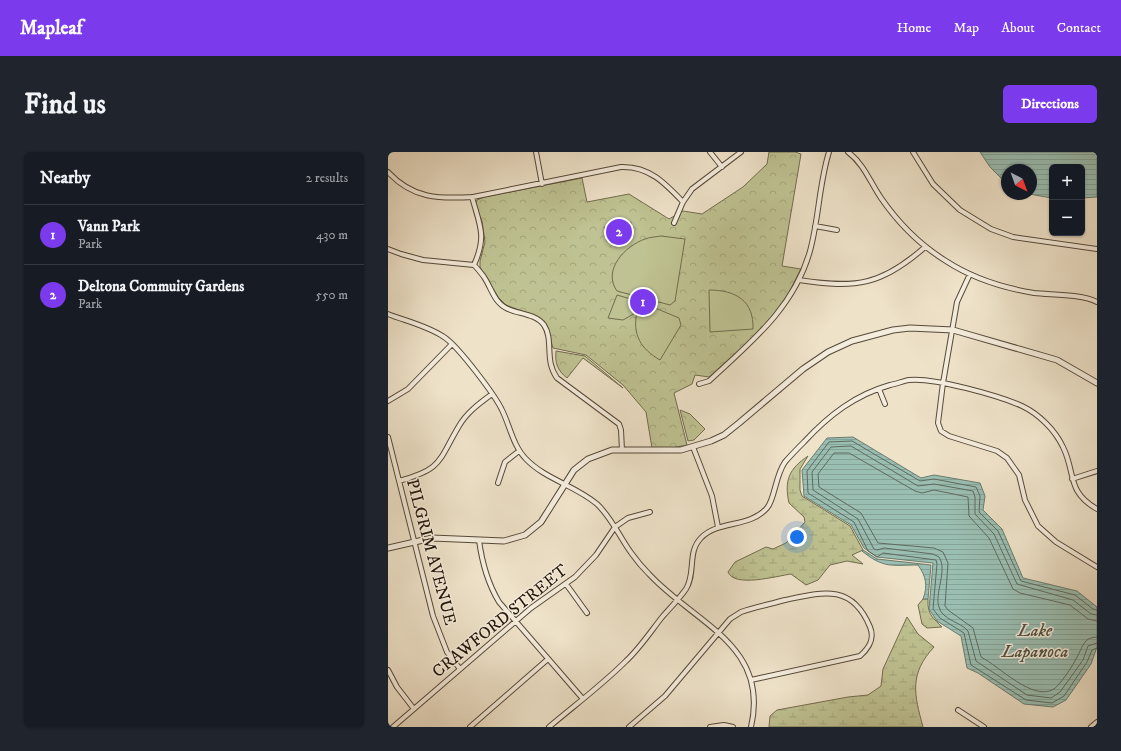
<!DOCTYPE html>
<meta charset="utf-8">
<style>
body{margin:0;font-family:"IM FELL DW Pica",serif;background:#20242c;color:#f1f3f6}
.controls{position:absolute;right:12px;top:12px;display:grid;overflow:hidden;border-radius:6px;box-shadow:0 1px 3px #0004}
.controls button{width:36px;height:36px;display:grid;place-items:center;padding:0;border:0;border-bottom:1px solid #363941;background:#171b24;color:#f1f3f6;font:20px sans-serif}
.compass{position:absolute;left:613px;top:12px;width:36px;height:36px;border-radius:50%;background:#171b24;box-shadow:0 1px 3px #0004;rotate:139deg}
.you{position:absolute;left:409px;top:385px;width:14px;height:14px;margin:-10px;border:3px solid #fff;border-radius:50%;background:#1a73e8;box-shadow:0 0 0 6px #1a73e833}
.badge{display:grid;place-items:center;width:26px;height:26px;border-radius:50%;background:#7c3aed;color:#fff;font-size:13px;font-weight:700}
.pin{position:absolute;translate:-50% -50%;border:2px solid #fff;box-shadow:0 1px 4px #0006}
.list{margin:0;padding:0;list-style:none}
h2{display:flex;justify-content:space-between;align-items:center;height:52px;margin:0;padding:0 16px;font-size:17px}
h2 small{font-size:13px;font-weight:400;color:#9ea1a6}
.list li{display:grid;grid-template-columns:26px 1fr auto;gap:12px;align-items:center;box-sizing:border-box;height:60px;padding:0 16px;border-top:1px solid #363941}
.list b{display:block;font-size:15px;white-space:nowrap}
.list p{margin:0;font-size:13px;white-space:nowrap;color:#9ea1a6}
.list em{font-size:13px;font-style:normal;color:#9ea1a6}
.map{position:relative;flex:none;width:709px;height:575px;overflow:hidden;border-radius:6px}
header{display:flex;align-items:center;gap:24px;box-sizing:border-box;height:56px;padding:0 20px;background:#7c3aed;color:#fff}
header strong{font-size:19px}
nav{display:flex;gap:22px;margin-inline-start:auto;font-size:14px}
.intro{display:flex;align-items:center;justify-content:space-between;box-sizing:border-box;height:96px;padding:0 24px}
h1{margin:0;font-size:28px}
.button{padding:10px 18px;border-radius:6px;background:#7c3aed;color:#fff;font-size:14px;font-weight:700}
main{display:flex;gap:24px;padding:0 24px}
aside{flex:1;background:#171b24;border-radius:6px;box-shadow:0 1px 3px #0004}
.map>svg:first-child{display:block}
.forest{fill:url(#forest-crowns);stroke:#726c4e}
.wetland{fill:url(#wetland-marsh);stroke:#726c4e}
.garden{fill:#bfc292;stroke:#726c4e}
.water{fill:url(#water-rules);stroke:#6b7b6e}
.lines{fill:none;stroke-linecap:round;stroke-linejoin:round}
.shore{stroke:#5f6a5e;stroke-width:1}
.minor-casing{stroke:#564939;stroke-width:6}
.tertiary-casing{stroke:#564939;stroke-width:7}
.minor{stroke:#f4ecdc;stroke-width:4}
.tertiary{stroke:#f4ecdc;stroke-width:5}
.labels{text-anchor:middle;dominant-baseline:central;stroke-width:3;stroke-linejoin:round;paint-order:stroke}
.street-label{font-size:17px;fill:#241609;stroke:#f4ecdc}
.water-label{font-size:18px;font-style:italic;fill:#4d5144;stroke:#f4ecdc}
</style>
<header>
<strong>Mapleaf</strong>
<nav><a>Home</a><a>Map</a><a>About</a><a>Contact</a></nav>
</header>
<div class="intro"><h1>Find us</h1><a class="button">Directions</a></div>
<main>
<aside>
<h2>Nearby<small>2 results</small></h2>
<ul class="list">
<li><span class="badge">1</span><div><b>Vann Park</b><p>Park</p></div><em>430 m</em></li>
<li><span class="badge">2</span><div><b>Deltona Commuity Gardens</b><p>Park</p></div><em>550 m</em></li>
</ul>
</aside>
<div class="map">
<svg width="709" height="575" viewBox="0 0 709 575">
<defs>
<pattern id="forest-crowns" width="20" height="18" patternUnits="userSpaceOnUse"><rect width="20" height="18" fill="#bfc292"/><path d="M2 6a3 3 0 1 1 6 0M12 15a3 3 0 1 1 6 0" fill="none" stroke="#a4a67d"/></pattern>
<pattern id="wetland-marsh" width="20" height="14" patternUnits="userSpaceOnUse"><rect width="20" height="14" fill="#bfc292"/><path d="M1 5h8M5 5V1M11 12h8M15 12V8" fill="none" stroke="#a4a67d"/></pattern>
<pattern id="water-rules" width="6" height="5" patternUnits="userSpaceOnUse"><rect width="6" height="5" fill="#9abeb2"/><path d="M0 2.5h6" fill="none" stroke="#85a398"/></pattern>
</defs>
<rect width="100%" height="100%" fill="#eee2c9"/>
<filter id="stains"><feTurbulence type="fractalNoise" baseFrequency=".005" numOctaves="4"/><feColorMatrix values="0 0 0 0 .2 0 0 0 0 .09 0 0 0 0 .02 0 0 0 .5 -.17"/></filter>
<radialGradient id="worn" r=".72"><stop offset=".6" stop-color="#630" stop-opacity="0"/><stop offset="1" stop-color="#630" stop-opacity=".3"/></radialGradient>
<!-- forest -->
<path class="forest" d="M381 0H407L413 2 394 114 413 117 397 148 370 181 321 225 307 223 304 232 286 241 299 293 283 296H264L258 260 235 233 198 203 165 196 158 173 150 165 118 153 111 146 92 115V109L97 90 94 69 87 54 89 48 96 45 194 26 199 50 241 42 281 67 295 59 314 62 355 35 379 12Z
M168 199 197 204 235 236 195 206 179 226C169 218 167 211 168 199Z
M292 258 302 262 317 277 306 288 300 289Z"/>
<!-- wetland -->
<path class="wetland" d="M420 304 412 317V338L414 344 462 374 475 398 464 403 475 412 459 409 442 413 430 428 418 433 403 422C389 424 346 436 340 420L347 410 378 395 385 397 398 391 417 370 416 365 401 351C396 328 401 317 420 304Z
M535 447H540C539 464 546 466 554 475L539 476 534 472 530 453Z
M519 465 530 482 546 495C521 522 526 542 535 575H381L382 564 389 558 460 545 480 543 493 534 495 517Z"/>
<!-- garden -->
<path class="garden" d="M243 70 245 84 219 89 216 75Z
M273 84 297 87 287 149 282 153 229 139C214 118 237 94 257 87 262 85 268 85 273 84Z
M321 138C348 138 366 149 365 177L322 180Z
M229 143 253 150 291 166 293 173 272 208C253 197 244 183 249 160L235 168 220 166Z"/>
<!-- water -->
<path class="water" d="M592 0H709V45L694 46V15H664V46L641 42H643V18H619V32L602 15Z
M465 285 533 326 546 323 592 331 597 344 595 358 614 377 635 426 689 439 709 455V495L703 512 678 548 665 555 636 552 590 521 579 516 573 484 549 469 541 457 545 411 489 405 476 396 463 373 416 344 414 318 439 286Z
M475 398 489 407 543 413 540 447H535C540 434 538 424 530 413 504 413 496 417 474 399Z"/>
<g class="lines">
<!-- shore -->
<path class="shore" d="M709 458 705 457 687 443 633 429 610 379 591 360 592 344 588 335 546 327 532 329 464 289 441 290 419 319 420 341 466 370 480 399 489 405 495 401 548 408 549 412 545 457 552 466 576 481 583 513 638 548 664 551 676 544 699 510 704 498 709 496
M709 463 703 462 685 448 629 432 606 382 587 362V345L585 339 546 332 530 334 463 294 443 295 424 320 425 338 470 367 486 397 489 398 496 396 545 402 551 405C560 418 546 442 551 455 554 468 573 470 580 479L588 509 639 543 663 546 672 540 695 508 700 494 709 491
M709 469 700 467 682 453 632 441 625 437 601 386 581 364 580 345 546 338 534 341 527 339 461 301H446L430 322 431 335 473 361 490 391 546 396 555 400 560 411 557 454 560 458 585 476 593 505C611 514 645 550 666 537 672 533 686 512 689 505 695 495 695 485 709 485"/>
<!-- minor casing -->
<g class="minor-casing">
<path id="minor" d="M148 0 154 32
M322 0 334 15
M460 0C476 12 482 30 493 46 511 72 532 93 558 109 584 126 616 136 646 141 664 143 694 142 709 150
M525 0 545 32 572 58 603 77 625 85 709 97
M0 20C25 47 51 47 85 45L233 15C261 14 277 31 295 50
M84 45C92 74 99 84 86 113
M286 71 295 50 304 37 353 0
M427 74 449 78
M0 97 13 102 35 108 86 113C90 117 93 121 96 125 104 137 106 151 120 157 131 162 148 162 156 173 166 188 156 208 169 226L231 272 233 278 234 298
M582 122 569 150 555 231 550 271 553 279 561 284 609 299 619 306 631 323 637 348 650 374 668 390 709 415
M411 128C468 137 494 133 537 95
M0 162C18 169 40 174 56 185 70 194 107 243 114 258 122 274 125 294 138 307 157 327 188 334 209 352 224 366 232 386 244 402 249 409 255 416 261 422 306 471 382 493 363 575
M311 232 321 229C363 190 406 156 422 99 431 66 431 32 441 0
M491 237 497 252
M0 249 20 237 64 192
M0 285 45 464 59 500 72 517
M305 295 324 344 330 375
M684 327 709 319
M11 329C55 317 50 309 71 274 79 260 92 251 104 242
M110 331 117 310 131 299
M91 388C94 411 99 430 111 450L195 547
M178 432 199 461
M0 518 9 535 26 557
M570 558 596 575
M5 575 143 456 187 425 208 403 227 375 240 366 262 360
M82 575 160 507
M161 575C187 553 214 533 238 509 252 496 263 479 275 464 283 455 291 447 298 437 308 421 299 400 313 386 330 368 362 376 379 356 387 347 387 324 397 310 403 303 410 296 416 290 441 263 467 243 502 233 508 232 515 229 521 228 545 225 612 244 634 254 651 262 667 278 675 295 688 321 678 339 709 357
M241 575 277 544 342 467 353 460C367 455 383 452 397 448 434 440 464 431 482 475 487 487 481 496 472 504L363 528
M322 575 336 573 345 575
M703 575 709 570"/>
</g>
<!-- tertiary casing -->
<g class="tertiary-casing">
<path id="tertiary" d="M0 396 44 386 116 389 137 383 153 370 186 318 200 307 224 298H293L323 289 336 283 351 271 415 217 440 200 464 189 505 178 522 176 565 178 669 208 709 231"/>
</g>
<!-- minor -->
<use href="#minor" class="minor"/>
<!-- tertiary -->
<use href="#tertiary" class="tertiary"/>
</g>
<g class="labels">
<!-- street labels -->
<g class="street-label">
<text transform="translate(43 400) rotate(75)">PILGRIM AVENUE</text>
<text transform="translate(112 469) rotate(-39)">CRAWFORD STREET</text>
</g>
<!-- water labels -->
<g class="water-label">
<text x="647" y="479">Lake<tspan x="647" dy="21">Lapanoca</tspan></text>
</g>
</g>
<rect width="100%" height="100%" filter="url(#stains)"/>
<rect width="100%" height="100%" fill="url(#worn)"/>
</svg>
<div class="controls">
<button>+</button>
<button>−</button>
</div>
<svg class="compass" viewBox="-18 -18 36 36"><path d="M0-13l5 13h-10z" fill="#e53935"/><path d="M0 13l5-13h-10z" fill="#9ea1a6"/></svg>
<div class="you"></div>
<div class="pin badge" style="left:255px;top:150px">1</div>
<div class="pin badge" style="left:231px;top:80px">2</div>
</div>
</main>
